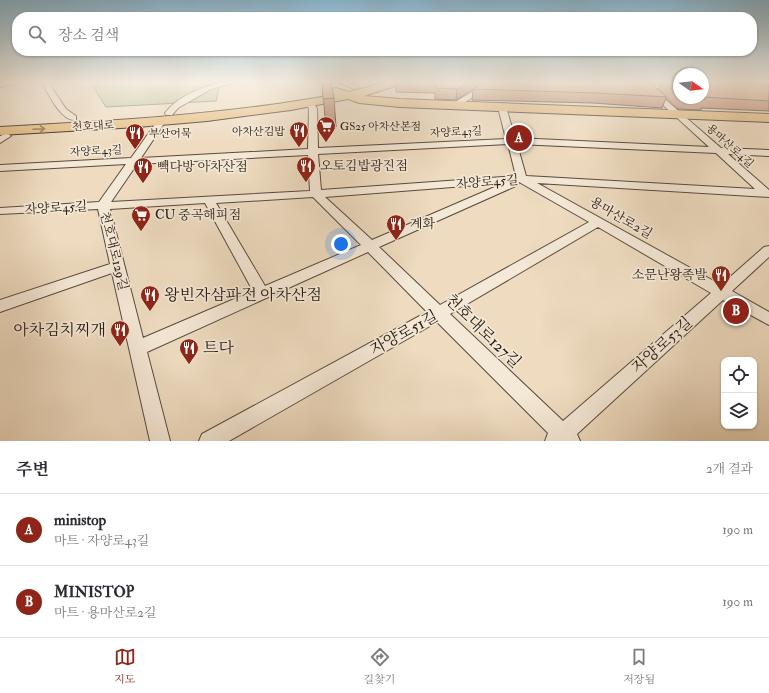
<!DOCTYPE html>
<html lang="ko">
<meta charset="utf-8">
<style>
body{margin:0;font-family:"IM FELL Double Pica","Noto Serif KR",serif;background:#f7f7f7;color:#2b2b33}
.controls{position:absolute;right:12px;bottom:12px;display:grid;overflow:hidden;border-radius:8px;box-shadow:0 1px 3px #0004}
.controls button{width:36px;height:36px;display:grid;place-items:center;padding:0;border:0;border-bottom:1px solid #e1e1e2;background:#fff;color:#2b2b33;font:20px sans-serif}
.compass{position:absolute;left:673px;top:68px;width:36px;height:36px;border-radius:50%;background:#fff;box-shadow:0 1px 3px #0004;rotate:104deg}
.you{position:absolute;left:341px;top:244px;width:14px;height:14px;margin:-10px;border:3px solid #fff;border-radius:50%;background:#1a73e8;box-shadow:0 0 0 6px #1a73e833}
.badge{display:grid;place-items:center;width:26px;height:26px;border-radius:50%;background:#8f2418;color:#fff;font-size:13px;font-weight:700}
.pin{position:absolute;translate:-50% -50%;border:2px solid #fff;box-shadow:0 1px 4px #0006}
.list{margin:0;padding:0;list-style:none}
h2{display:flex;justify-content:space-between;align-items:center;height:52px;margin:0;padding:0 16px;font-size:17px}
h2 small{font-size:13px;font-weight:400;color:#7c7c81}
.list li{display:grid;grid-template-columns:26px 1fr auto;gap:12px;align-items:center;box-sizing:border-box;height:72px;padding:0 16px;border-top:1px solid #e1e1e2}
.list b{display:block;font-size:15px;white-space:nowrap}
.list p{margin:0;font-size:13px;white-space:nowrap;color:#7c7c81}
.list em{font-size:13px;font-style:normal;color:#7c7c81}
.icon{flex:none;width:22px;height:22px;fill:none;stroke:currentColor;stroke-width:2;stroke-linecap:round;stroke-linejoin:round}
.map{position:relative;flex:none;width:769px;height:441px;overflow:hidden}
.search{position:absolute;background:#fff;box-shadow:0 1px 3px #0004;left:12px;right:12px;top:12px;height:44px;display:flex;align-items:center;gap:10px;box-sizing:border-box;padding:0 14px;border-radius:16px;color:#7c7c81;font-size:15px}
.sheet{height:196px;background:#fff}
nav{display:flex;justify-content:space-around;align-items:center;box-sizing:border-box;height:56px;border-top:1px solid #e1e1e2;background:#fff;font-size:11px;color:#7c7c81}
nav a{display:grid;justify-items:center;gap:2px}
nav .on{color:#8f2418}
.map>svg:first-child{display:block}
.green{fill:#b6c194;stroke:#6e6e54}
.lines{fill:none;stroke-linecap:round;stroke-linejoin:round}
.street-casing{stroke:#594b3f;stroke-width:2}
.primary-casing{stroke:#271b14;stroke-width:2}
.street{fill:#f4e8d6;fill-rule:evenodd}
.primary{fill:#e7be80;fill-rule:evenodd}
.wall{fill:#b87b63;stroke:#271b14;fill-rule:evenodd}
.shaded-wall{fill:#966450;stroke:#271b14}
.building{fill:#d68f73;stroke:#271b14}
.oneway{stroke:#876c4a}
.labels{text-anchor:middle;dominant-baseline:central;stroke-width:3.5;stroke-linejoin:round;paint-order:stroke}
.far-street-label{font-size:11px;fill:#271b14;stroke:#f4e8d6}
.far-poi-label{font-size:11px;fill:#271b14;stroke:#f4e8d6;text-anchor:start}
.poi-label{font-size:13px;fill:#271b14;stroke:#f4e8d6;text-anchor:start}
.street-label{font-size:13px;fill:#271b14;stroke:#f4e8d6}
.near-poi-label{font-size:16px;fill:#271b14;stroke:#f4e8d6;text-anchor:start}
.near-street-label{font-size:16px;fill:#271b14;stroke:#f4e8d6}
</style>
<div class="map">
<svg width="769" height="441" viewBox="0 0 769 441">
<rect width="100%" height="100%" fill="#eedbc0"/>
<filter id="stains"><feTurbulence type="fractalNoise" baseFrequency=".005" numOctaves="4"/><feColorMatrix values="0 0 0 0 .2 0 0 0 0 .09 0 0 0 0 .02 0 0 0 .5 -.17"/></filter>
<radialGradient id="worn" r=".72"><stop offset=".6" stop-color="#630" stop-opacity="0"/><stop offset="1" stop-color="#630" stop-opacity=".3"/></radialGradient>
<!-- green -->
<path class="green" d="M90 82H224L220 83 216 101 106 107Z"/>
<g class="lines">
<!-- street casing -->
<g class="street-casing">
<path id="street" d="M5 82H19L0 87V83Z
M42 82H48L66 109 76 116V120C61 122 48 93 42 82Z
M224 82H238L211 89 178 108 172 115H166L165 113C178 96 204 86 224 82Z
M336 82H346L358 87 355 89Z
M489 82H497L457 107H451L450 105Z
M638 82H645L721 148 769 150V156L728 154 769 190V197L537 183 721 285 764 247 769 246V257L732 291 769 312V325L723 300 577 434 580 441H545L548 433 437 322 229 441H199L202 434 427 312 368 252 147 352 170 441H150L112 273 0 312V300L110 264 98 209 0 214V208L99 202 126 164 0 171V165L131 158 158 120H161L165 122 141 158 308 149 309 109 306 103 310 101H313L317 109 318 148 506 139 498 107 502 105 506 107 515 138 709 147ZM508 144 516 176 321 190 318 154ZM517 144 716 153 755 189 526 176ZM308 155 310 191 111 202 137 164ZM519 182 589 222 440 305 379 247 518 185ZM504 183 372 240 325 197ZM313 197 361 245 265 286 216 203ZM205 203 253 291 143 338 110 209ZM598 227 711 293 563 421 450 314Z
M7 133 11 136 0 143V136Z"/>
</g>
<!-- primary casing -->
<g class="primary-casing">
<path id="primary" d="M386 82H404L402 84 364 96 400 99 769 114V122L400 107 359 103 348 99 291 110 207 121 138 127 0 135V127C112 121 223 115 333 95L330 92 332 89 336 88 349 92Z"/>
</g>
<!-- street -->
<use href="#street" class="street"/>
<!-- primary -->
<use href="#primary" class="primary"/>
</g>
<!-- wall -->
<path class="wall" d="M322 82 334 98 336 127H326Z
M396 82H679V98H703V82H769V111L701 108V110L678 109 666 98 662 108 593 103 472 100 473 90 456 100 435 99V93L396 92ZM651 84H660L658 90Z"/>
<!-- shaded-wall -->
<path class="shaded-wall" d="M471 82H486L456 100 457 89Z"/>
<!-- building -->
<path class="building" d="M322 82H331L334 98 323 99Z
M405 82H471L457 89 436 88V83Z
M485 82H649L667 97 597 93 473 89Z
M663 82H679V95Z
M703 82 769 84V101L703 97 706 99 682 98H703Z"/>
<!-- one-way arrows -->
<defs><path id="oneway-shaft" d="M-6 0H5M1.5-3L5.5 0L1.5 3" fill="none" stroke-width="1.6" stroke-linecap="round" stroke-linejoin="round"/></defs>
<use class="oneway" href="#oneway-shaft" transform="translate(39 129) rotate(-3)"/>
<!-- sky -->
<linearGradient id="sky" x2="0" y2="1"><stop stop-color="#88b7d2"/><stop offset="0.57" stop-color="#f7efe3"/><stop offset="1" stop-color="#f7efe3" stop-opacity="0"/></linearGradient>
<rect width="769" height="144" fill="url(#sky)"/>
<!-- icons -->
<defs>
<g id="supermarket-pin" transform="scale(1)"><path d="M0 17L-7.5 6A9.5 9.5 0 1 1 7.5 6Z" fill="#8f2418" stroke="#f4e8d6"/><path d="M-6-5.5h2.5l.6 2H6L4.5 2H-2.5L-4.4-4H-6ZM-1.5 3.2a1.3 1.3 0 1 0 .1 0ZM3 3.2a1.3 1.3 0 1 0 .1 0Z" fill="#fff"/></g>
<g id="restaurant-pin" transform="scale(1)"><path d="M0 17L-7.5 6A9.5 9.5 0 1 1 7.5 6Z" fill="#8f2418" stroke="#f4e8d6"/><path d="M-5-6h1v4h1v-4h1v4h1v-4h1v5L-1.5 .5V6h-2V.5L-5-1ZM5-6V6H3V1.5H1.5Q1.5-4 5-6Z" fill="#fff"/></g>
</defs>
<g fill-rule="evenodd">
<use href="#supermarket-pin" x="326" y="126"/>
<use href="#restaurant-pin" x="299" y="131"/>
<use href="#restaurant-pin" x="135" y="133"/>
<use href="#restaurant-pin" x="306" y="166"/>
<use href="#restaurant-pin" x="143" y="167"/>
<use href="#supermarket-pin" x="141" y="215"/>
<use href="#restaurant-pin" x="396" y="224"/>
<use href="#restaurant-pin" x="721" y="275"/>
<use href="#restaurant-pin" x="150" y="295"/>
<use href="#restaurant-pin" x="120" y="330"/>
<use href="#restaurant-pin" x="189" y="348"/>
</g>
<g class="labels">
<!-- far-street labels -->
<g class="far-street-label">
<text transform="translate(93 126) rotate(-3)">천호대로</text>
<text transform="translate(456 132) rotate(-3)">자양로43길</text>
<text transform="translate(730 146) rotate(42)">용마산로4길</text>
<text transform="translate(96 151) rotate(-3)">자양로43길</text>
</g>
<!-- far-poi labels -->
<g class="far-poi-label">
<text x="340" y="126">GS25 아차산본점</text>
<text x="285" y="131" text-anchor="end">아차산김밥</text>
<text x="149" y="133">부산어묵</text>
</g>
<!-- poi labels -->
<g class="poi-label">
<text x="320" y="166">오토김밥광진점</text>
<text x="157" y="167">빽다방 아차산점</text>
<text x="155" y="215">CU 중곡해피점</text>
<text x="410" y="224">계화</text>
<text x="707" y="275" text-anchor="end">소문난왕족발</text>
</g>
<!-- street labels -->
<g class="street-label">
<text transform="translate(487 182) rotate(-4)">자양로45길</text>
<text transform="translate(56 208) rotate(-3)">자양로45길</text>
<text transform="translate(621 218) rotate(30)">용마산로2길</text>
<text transform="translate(114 251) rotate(76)">천호대로129길</text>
</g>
<!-- near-poi labels -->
<g class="near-poi-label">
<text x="164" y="295">왕빈자삼파전 아차산점</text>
<text x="106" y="330" text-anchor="end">아차김치찌개</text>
<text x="203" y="348">트다</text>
</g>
<!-- near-street labels -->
<g class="near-street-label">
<text transform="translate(483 331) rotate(44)">천호대로127길</text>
<text transform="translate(404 333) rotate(-29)">자양로51길</text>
<text transform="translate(662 345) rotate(-42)">자양로53길</text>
</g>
</g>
<rect width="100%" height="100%" filter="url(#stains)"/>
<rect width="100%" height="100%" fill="url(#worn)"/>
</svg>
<div class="controls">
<button><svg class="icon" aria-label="locate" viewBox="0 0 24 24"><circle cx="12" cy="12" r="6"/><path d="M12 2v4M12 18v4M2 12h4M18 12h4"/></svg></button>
<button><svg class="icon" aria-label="layers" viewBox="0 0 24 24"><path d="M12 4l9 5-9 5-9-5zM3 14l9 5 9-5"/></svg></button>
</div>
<svg class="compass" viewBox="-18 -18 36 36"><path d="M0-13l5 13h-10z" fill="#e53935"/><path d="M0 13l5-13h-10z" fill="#7c7c81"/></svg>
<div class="you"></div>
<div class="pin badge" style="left:519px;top:138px">A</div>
<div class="pin badge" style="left:736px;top:311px">B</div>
<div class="search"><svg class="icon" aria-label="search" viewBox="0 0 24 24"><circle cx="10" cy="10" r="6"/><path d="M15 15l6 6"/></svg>장소 검색</div>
</div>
<section class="sheet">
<h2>주변<small>2개 결과</small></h2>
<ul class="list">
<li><span class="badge">A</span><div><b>ministop</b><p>마트 · 자양로43길</p></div><em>190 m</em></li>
<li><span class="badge">B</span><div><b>MINISTOP</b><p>마트 · 용마산로2길</p></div><em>190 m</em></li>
</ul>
</section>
<nav>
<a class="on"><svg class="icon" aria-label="map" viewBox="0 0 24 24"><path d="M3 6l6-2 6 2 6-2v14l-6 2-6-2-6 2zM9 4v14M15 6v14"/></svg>지도</a>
<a><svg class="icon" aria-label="directions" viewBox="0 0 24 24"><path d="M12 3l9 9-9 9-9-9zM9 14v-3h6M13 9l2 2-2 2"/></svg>길찾기</a>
<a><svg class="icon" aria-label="saved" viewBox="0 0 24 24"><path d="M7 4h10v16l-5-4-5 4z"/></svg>저장됨</a>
</nav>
